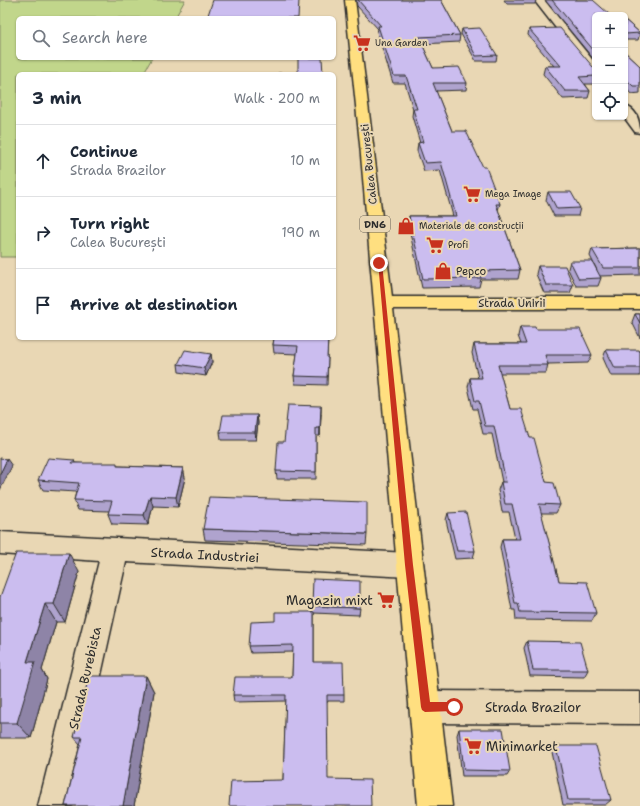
<!DOCTYPE html>
<meta charset="utf-8">
<style>
body{margin:0;font-family:"Shantell Sans",sans-serif;background:#f2f2f3;color:#1f2937}
.controls{position:absolute;right:12px;top:12px;display:grid;overflow:hidden;border-radius:6px;box-shadow:0 1px 3px #0004}
.controls button{width:36px;height:36px;display:grid;place-items:center;padding:0;border:0;border-bottom:1px solid #e0e1e3;background:#fff;color:#1f2937;font:20px sans-serif}
.stop{position:absolute;width:12px;height:12px;margin:-9px;border:3px solid #c8321e;border-radius:50%;background:#fff}
.stop.end{background:#c8321e;border-color:#fff;box-shadow:0 1px 4px #0008}
.list{margin:0;padding:0;list-style:none}
h2{display:flex;justify-content:space-between;align-items:center;height:52px;margin:0;padding:0 16px;font-size:17px}
h2 small{font-size:13px;font-weight:400;color:#747a83}
.list li{display:grid;grid-template-columns:26px 1fr auto;gap:12px;align-items:center;box-sizing:border-box;height:72px;padding:0 16px;border-top:1px solid #e0e1e3}
.list b{display:block;font-size:15px;white-space:nowrap}
.list p{margin:0;font-size:13px;white-space:nowrap;color:#747a83}
.list em{font-size:13px;font-style:normal;color:#747a83}
.icon{flex:none;width:22px;height:22px;fill:none;stroke:currentColor;stroke-width:2;stroke-linecap:round;stroke-linejoin:round}
.map{position:relative;flex:none;width:640px;height:806px;overflow:hidden}
.search{position:absolute;background:#fff;box-shadow:0 1px 3px #0004;left:16px;top:16px;width:320px;height:44px;display:flex;align-items:center;gap:10px;box-sizing:border-box;padding:0 14px;border-radius:6px;color:#747a83;font-size:15px}
.panel{position:absolute;background:#fff;box-shadow:0 1px 3px #0004;left:16px;top:72px;width:320px;height:268px;border-radius:6px}
.map>svg:first-child{display:block}
.green{fill:#c1d68b;stroke:#76805b}
.lines{fill:none;stroke-linecap:round;stroke-linejoin:round}
.minor-casing{stroke:#2b2b2b;stroke-width:3}
.major-casing{stroke:#2b2b2b;stroke-width:3}
.minor{fill:#e9d7b4;fill-rule:evenodd}
.major{fill:#ffdf80;fill-rule:evenodd}
.wall{fill:#afa3ce;stroke:#2b2b2b}
.shaded-wall{fill:#8e84a7;stroke:#2b2b2b}
.building{fill:#cbbdef;stroke:#2b2b2b}
.route{fill:#c8321e}
.labels{text-anchor:middle;dominant-baseline:central;stroke-width:4;stroke-linejoin:round;paint-order:stroke}
.far-poi-label{font-size:9px;fill:#2b2b2b;stroke:#e9d7b4;text-anchor:start}
.shield{fill:#e9d7b4;stroke:#645f54;stroke-width:1}
.shield-label{font-size:10px;font-weight:bold;fill:#2b2b2b}
.street-label{font-size:11px;fill:#2b2b2b;stroke:#e9d7b4}
.poi-label{font-size:11px;fill:#2b2b2b;stroke:#e9d7b4;text-anchor:start}
.near-street-label{font-size:13px;fill:#2b2b2b;stroke:#e9d7b4}
.near-poi-label{font-size:13px;fill:#2b2b2b;stroke:#e9d7b4;text-anchor:end}
</style>
<div class="map">
<svg width="640" height="806" viewBox="0 0 640 806">
<rect width="100%" height="100%" fill="#e9d7b4"/>
<filter id="ink" filterUnits="userSpaceOnUse"><feTurbulence type="fractalNoise" baseFrequency=".025" numOctaves="2"/><feDisplacementMap in="SourceGraphic" scale="8" xChannelSelector="R" yChannelSelector="G"/><feConvolveMatrix kernelMatrix="1 2 1 2 8 2 1 2 1" color-interpolation-filters="sRGB"/></filter>
<g filter="url(#ink)">
<!-- green -->
<path class="green" d="M0 0H185L175 18H18V58H152L143 74H18V257H0Z"/>
<g class="lines">
<!-- minor casing -->
<g class="minor-casing">
<path id="minor" d="M534 0H544L595 63V74L591 73Z
M625 106C637 109 640 122 640 133L635 132 624 117Z
M0 532 409 553 419 557 423 565 419 573 409 577 126 562 72 806H38L99 561 0 554Z
M425 691 640 692V724L425 723 414 718 409 707 414 696Z"/>
</g>
<!-- major casing -->
<g class="major-casing">
<path id="major" d="M345 0H355L392 297H640V309H393L452 806H418L360 144Z"/>
</g>
<!-- minor -->
<use href="#minor" class="minor"/>
<!-- major -->
<use href="#major" class="major"/>
</g>
<!-- wall -->
<path class="wall" d="M356 0H441L460 35 459 42 422 44 433 68 467 83 466 90 436 91 452 131 500 204 498 210 520 270 518 279H481L479 287 422 288 408 224 409 216H453L440 170 424 171 417 151 418 143H420L412 116 413 109 405 83H393L377 32 378 29 357 6Z
M504 0H536L535 4H507Z
M545 0H593L595 15V61Z
M625 20 640 33 638 40H625Z
M462 29 497 55 496 61H476L461 34Z
M529 29 593 67 595 68V84H585L590 91 588 98 563 99 543 74 545 66H554L528 35Z
M625 52 640 66V93L631 94 625 87Z
M548 192 580 208 578 216H554L546 200Z
M640 248V275L600 276 601 278 598 286H576L568 269 570 261 597 270 590 256 592 249Z
M538 266 573 285 570 293H544L536 274Z
M635 314H640V338L632 322Z
M520 327 536 329 592 355 588 363 548 364 546 373H500L510 409 530 438 546 482 560 505 556 513H541L559 581 596 613 592 621 516 620 515 610H512L500 547 502 539H515L509 512H502L498 490 501 482H502L492 434H483L477 409H473L468 387 470 378H478L472 353 474 344H521L518 336Z
M274 338H328L327 358H328L327 385 295 384 294 376 297 354 274 353 273 345Z
M606 350 640 352V376H611L603 358Z
M211 354 212 362 206 376 179 372 178 364Z
M321 414 320 436H316V479H277L276 471 284 442Z
M257 415 258 423 256 440H221L220 432Z
M74 460 75 463 118 466 183 468 185 478 178 507 153 506 148 525 112 524 108 514 109 511 78 510 74 500 76 492 43 490 38 480Z
M448 513 475 551 473 558 455 559 446 520Z
M203 529 367 534 366 545 205 540Z
M79 572 65 622H56L42 670 47 679 31 738H0V597Z
M312 606 360 608 359 615 314 613V662L344 695V701H328L283 780 286 701 234 702 233 695 292 677 293 652 251 653 249 646 275 621 312 612Z
M527 641 588 670 584 677 530 676 524 648Z
M146 676 154 692 134 806H65L80 744 74 737Z
M459 729 510 771 507 776H462L457 735Z
M556 746 611 800 605 805H563L552 752Z"/>
<!-- shaded-wall -->
<path class="shaded-wall" d="M211 354 212 362 206 376 204 368Z
M321 406V414L320 436V428Z
M257 415 258 423 256 440 255 432Z
M7 459 12 466 0 490V474Z
M183 468 185 478 178 507 176 497Z
M150 496 153 506 148 525 144 515Z
M69 553 79 572 65 622 54 604Z
M45 604 56 622 42 670 47 679 31 738 17 723 27 662Z
M146 676 154 692 134 806H123Z"/>
<!-- building -->
<path class="building" d="M213 0H299L298 18H207Z
M358 0H441L460 35 419 37 433 68 459 67 467 83H433L452 131H466L483 167H486L500 204H496L520 270 479 271 481 278 423 279 409 216H456L441 162 425 163 418 143 423 142 413 109H417L406 76H394L378 26H381Z
M552 0H593L610 15H595V52Z
M625 20 640 33 625 34Z
M480 28 497 55 476 56 462 29Z
M560 28 593 67 595 68V76L579 77 590 91H565L545 66H561L529 29Z
M625 52 640 66V86H633L625 78Z
M298 58H322L323 74H278V73H298Z
M548 192H571L580 208 557 209Z
M640 248V268H603L592 249Z
M570 261H592L601 278 579 279Z
M538 266H565L573 285H546Z
M635 314H640V323Z
M520 327H535L536 329H580L592 355H545L548 365H498L510 409H521L530 438H534L546 482 554 483 560 505 539 504 559 581 587 582 596 613 520 612 518 603H515L502 539H520L512 504H505L501 482H506L494 426H485L479 401H475L470 378H482L474 344H526Z
M274 338H328L327 358H328L327 377 294 376 298 346 273 345Z
M185 350 211 354 204 368 178 364Z
M606 350H639L640 352V368H615Z
M288 405 321 406 320 428H316V472L276 471 278 442H284Z
M223 415H257L255 432H220Z
M0 458 7 459 0 474Z
M48 458 74 460 72 463H117V466L183 468 176 497 150 496 144 515 108 514 112 501 74 500 79 483 38 480Z
M209 497 367 502V534L203 529Z
M466 512 475 551H457L448 513Z
M16 553H69L54 604H45L27 662H35L17 723H0V597Z
M313 579 360 581V608L312 606Z
M275 612H314V662H343L344 695H327L328 779 370 780 371 806H229L231 781 283 780 286 695H233L235 677H292L293 645 249 646 251 622 275 621Z
M527 641 580 642 588 670H533Z
M89 676H146L123 806H65L82 737H74Z
M459 729H503L510 771 464 770Z
M556 746H596L611 800H568Z"/>
</g>
<!-- route -->
<path class="route" d="M378 262 382 263 413 565 430 702H454L457 703 459 707 457 710 454 711 425 712 422 710 421 707 405 565Z"/>
<!-- icons -->
<defs>
<g id="supermarket-bare" transform="scale(1.38)"><path d="M-6-5.5h2.5l.6 2H6L4.5 2H-2.5L-4.4-4H-6ZM-1.5 3.2a1.3 1.3 0 1 0 .1 0ZM3 3.2a1.3 1.3 0 1 0 .1 0Z" fill="#c8321e" stroke="#e9d7b4" stroke-width="2.5" paint-order="stroke"/></g>
<g id="shop-bare" transform="scale(1.38)"><path d="M-5-2.5h2.3a2.7 3.5 0 0 1 5.4 0H5L5.5 6h-11ZM-1.5-2.5h3a1.5 2.3 0 0 0-3 0Z" fill="#c8321e" stroke="#e9d7b4" stroke-width="2.5" paint-order="stroke"/></g>
</defs>
<g fill-rule="evenodd">
<use href="#supermarket-bare" x="362" y="43"/>
<use href="#supermarket-bare" x="472" y="194"/>
<use href="#shop-bare" x="406" y="226"/>
<use href="#supermarket-bare" x="435" y="245"/>
<use href="#shop-bare" x="443" y="271"/>
<use href="#supermarket-bare" x="386" y="600"/>
<use href="#supermarket-bare" x="473" y="746"/>
</g>
<g class="labels">
<!-- far-poi labels -->
<g class="far-poi-label">
<text x="375" y="43">Una Garden</text>
<text x="485" y="194">Mega Image</text>
<text x="419" y="226">Materiale de construcții</text>
<text x="448" y="245">Profi</text>
</g>
<!-- shield labels -->
<rect class="shield" x="360" y="216" width="30" height="16" rx="3"/>
<g class="shield-label">
<text x="375" y="224">DN6</text>
</g>
<!-- street labels -->
<g class="street-label">
<text transform="translate(369 164) rotate(-96)">Calea București</text>
<text x="512" y="303">Strada Unirii</text>
</g>
<!-- poi labels -->
<g class="poi-label">
<text x="456" y="271">Pepco</text>
</g>
<!-- near-street labels -->
<g class="near-street-label">
<text transform="translate(205 555) rotate(3)">Strada Industriei</text>
<text transform="translate(85 678) rotate(-77)">Strada Burebista</text>
<text x="533" y="707">Strada Brazilor</text>
</g>
<!-- near-poi labels -->
<g class="near-poi-label">
<text x="373" y="600">Magazin mixt</text>
<text x="486" y="746" text-anchor="start">Minimarket</text>
</g>
</g>
</svg>
<div class="controls">
<button>+</button>
<button>−</button>
<button><svg class="icon" aria-label="locate" viewBox="0 0 24 24"><circle cx="12" cy="12" r="6"/><path d="M12 2v4M12 18v4M2 12h4M18 12h4"/></svg></button>
</div>
<div class="stop" style="left:454px;top:707px"></div>
<div class="stop end" style="left:379px;top:263px"></div>
<div class="search"><svg class="icon" aria-label="search" viewBox="0 0 24 24"><circle cx="10" cy="10" r="6"/><path d="M15 15l6 6"/></svg>Search here</div>
<section class="panel">
<h2>3 min<small>Walk · 200 m</small></h2>
<ul class="list">
<li><svg class="icon" aria-label="ahead" viewBox="0 0 24 24"><path d="M12 20V5M6 11l6-6 6 6"/></svg><div><b>Continue</b><p>Strada Brazilor</p></div><em>10 m</em></li>
<li><svg class="icon" aria-label="right" viewBox="0 0 24 24"><path d="M7 20v-9h11M14 6l5 5-5 5"/></svg><div><b>Turn right</b><p>Calea București</p></div><em>190 m</em></li>
<li><svg class="icon" aria-label="arrive" viewBox="0 0 24 24"><path d="M6 21V4h12l-3 4 3 4H6"/></svg><div><b>Arrive at destination</b></div></li>
</ul>
</section>
</div>
